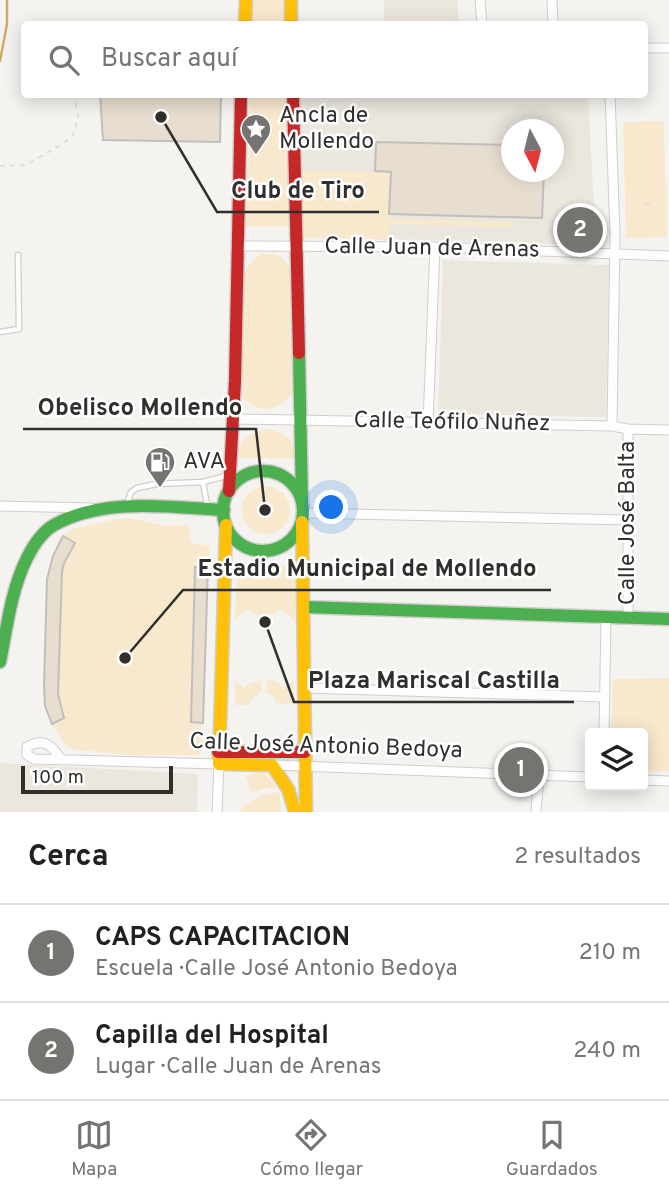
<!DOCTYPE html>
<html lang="es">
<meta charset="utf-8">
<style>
body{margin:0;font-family:Overpass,sans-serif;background:#f2f2f2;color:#202124}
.controls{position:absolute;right:21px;bottom:21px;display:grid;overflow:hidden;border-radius:7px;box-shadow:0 4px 18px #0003}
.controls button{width:63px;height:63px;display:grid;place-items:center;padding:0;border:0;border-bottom:2px solid #e0e0e0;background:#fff;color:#202124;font:35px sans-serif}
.compass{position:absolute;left:501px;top:119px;width:63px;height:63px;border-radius:50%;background:#fff;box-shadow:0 4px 18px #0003;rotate:173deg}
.scale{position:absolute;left:21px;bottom:18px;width:152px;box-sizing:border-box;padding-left:7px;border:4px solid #302f2c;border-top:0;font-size:19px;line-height:24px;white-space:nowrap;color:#302f2c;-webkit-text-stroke:5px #fff;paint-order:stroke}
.you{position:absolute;left:332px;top:508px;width:24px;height:24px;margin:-18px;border:5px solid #fff;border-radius:50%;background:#1a73e8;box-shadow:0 0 0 10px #1a73e833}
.badge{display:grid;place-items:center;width:46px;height:46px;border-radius:50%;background:#757471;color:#fff;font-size:23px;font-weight:700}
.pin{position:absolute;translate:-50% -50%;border:4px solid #fff;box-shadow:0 2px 7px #0006}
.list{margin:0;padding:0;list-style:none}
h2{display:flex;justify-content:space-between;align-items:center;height:91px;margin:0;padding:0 28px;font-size:30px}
h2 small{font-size:23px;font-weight:400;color:#757577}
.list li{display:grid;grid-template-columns:46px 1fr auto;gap:21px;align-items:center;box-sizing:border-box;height:98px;padding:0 28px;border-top:2px solid #e0e0e0}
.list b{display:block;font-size:26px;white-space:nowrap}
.list p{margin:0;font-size:23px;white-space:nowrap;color:#757577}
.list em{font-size:23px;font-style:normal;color:#757577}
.icon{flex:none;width:38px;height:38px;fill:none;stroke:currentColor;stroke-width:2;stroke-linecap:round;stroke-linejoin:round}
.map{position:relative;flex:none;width:669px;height:812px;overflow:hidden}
.search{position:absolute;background:#fff;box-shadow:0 4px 18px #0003;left:21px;right:21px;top:21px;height:77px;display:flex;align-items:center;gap:18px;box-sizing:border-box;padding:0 24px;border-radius:7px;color:#757577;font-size:26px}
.sheet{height:287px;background:#fff}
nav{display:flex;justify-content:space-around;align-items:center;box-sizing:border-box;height:98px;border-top:2px solid #e0e0e0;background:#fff;font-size:19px;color:#757577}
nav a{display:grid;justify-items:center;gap:4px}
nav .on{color:#757471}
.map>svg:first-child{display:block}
.built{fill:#ebe6de;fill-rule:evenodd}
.green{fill:#f8e9ce}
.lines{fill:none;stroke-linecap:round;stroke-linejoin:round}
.stream{stroke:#cead68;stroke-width:2.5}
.building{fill:#e7decf;stroke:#c1bfbd;stroke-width:2}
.lane-casing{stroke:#d0cecc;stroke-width:7}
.street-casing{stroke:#d0cecc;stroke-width:11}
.fast-casing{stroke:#d0cecc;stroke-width:15}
.slow-casing{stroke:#d0cecc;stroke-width:15}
.jam-casing{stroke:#d0cecc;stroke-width:15}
.path{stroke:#e0dfdd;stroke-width:2;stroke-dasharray:5 5;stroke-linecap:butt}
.lane{stroke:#fefdfd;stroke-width:4.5}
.street{stroke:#fefdfd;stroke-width:9}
.fast{stroke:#4caf50;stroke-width:12}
.slow{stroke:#ffc107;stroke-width:12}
.jam{stroke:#c62828;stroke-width:12}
.labels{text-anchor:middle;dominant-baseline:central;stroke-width:5;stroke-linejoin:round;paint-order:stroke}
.poi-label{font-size:23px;fill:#302f2c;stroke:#fff;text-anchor:start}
.street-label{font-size:23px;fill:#302f2c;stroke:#fff}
.leader{fill:none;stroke:#302f2c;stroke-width:2.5}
.callout-dot{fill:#302f2c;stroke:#fff;stroke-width:2.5}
.callout-label{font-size:24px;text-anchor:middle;font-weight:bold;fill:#302f2c;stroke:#fff;stroke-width:5;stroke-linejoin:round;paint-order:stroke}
</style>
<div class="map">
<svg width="669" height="812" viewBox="0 0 669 812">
<rect width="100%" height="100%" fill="#f5f3f0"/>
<!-- built -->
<path class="built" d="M384 0H457L459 24H384Z
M298 95H588L596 245 298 237ZM512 130H554V172H512Z
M443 260 609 265 606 417 438 414Z
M0 763 198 774 197 812H0Z"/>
<!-- green -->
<path class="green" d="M253 0H285L286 24H252Z
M250 95H290L293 227 246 226Z
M664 121 667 237 626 238 623 122Z
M299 170 391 172 390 219 515 222V227L389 224V240L298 237Z
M262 254H275L282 257 294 273 295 390C276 415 254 416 237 389L244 273 252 261Z
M264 429C283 429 296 441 298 459L237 458C238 441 249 434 264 429Z
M242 510a24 24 0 1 1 48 0a24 24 0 1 1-48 0Z
M129 518 161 525H189L190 539 194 544 209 545 202 752 198 755H126L71 749 66 746 52 724 45 706 44 688 49 567 63 536 73 529 116 519Z
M237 566H295V621L280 609C269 618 258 618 248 609L235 620Z
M669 678V771L643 772V733H611L613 679Z
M235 680 244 688 248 684 261 680V693L254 697 249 705H235Z
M267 680 276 681 284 688 293 681 294 703 277 704 273 696 267 693Z
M260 772 266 774 278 788H266L251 793 246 776Z
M280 792 281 812H239C251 798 262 794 280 792Z"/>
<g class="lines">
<!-- stream -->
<path class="stream" d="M0 61 7 24V0"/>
</g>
<!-- building -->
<path class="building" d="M100 94H221L220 142 103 140Z
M376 142 512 145V172H544L542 218 389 214 391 172 375 171Z
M565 221H594L595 238H565Z
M63 536 75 543 64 563 62 572 58 694 64 718 52 724 45 706 44 686 47 579 53 556Z
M195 567H208L203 723 191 722Z"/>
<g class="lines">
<!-- lane casing -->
<g class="lane-casing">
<path id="lane" d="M0 332 19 329 18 255
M203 482 207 505
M127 504 131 492 137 488 156 484 203 482 226 476"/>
</g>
<!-- street casing -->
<g class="street-casing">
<path id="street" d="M480 0 482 24
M552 0 553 24
M644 48H669
M610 94 615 235 612 426
M236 246 435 247 669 256
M234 419 612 426 628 429 669 430
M428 423 435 247
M0 506 91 508
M303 513 628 520
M628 617V429
M305 688 605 697
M604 733 606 618
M60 758C51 744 43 738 27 747V755L34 759 219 764 217 812
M272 765 590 777
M643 780 669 781
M536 812 539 774"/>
</g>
<!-- fast casing -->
<g class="fast-casing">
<path id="fast" d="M299 353 302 500
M223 511a40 40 0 1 1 80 0a40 40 0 1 1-80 0Z
M304 607 669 619
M0 662C7 627 11 590 27 558 33 546 42 532 54 525 104 497 170 507 224 510"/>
</g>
<!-- slow casing -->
<g class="slow-casing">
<path id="slow" d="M291 0V24
M245 24 246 0
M302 522 306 812
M226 525 219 764 272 765 288 789 295 812"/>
</g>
<!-- jam casing -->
<g class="jam-casing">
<path id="jam" d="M293 94 299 353
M229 491 235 381 241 94
M218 752H305"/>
</g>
<!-- path -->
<path class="path" d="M0 166 26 165 64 143 74 134 78 116 74 94
M645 203 650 204"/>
<!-- lane -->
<use href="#lane" class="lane"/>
<!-- street -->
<use href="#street" class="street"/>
<!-- fast -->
<use href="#fast" class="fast"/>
<!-- slow -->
<use href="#slow" class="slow"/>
<!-- jam -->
<use href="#jam" class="jam"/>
</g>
<!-- icons -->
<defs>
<g id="sight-pin" transform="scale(1.575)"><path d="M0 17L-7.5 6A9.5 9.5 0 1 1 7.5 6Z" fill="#757471" stroke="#fff"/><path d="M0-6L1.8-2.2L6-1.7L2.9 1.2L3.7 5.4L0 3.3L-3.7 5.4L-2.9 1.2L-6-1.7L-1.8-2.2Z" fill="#fff"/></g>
<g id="fuel-pin" transform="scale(1.575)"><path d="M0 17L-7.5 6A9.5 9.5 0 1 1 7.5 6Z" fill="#757471" stroke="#fff"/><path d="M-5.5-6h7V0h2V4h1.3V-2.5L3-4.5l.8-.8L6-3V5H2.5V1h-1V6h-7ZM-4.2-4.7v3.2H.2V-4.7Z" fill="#fff"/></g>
</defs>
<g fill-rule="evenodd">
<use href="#sight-pin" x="256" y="129"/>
<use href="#fuel-pin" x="160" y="462"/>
</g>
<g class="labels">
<!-- poi labels -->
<g class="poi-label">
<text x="279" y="116">Ancla de<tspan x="279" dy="26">Mollendo</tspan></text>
<text x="183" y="462">AVA</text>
</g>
<!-- street labels -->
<g class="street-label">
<text transform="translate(432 249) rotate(1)">Calle Juan de Arenas</text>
<text transform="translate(452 423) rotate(1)">Calle Teófilo Nuñez</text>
<text transform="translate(628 523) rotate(-90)">Calle José Balta</text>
<text transform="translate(326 747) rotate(2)">Calle José Antonio Bedoya</text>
</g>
</g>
<!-- callouts -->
<path class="leader" d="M161 117L217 212H379M265 510L256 429H23M125 658L183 590H551M265 622L294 702H574"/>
<g class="callout-dot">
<circle cx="161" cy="117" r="7"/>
<circle cx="265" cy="510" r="7"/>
<circle cx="125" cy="658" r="7"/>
<circle cx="265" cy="622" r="7"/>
</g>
<g class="callout-label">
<text x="298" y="198">Club de Tiro</text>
<text x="140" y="415">Obelisco Mollendo</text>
<text x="367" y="576">Estadio Municipal de Mollendo</text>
<text x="434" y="688">Plaza Mariscal Castilla</text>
</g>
</svg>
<div class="controls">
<button><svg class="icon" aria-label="layers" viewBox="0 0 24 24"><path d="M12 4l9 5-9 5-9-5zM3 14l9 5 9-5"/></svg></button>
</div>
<svg class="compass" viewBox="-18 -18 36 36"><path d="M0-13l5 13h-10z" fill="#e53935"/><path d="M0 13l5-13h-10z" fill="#757577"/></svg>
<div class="scale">100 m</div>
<div class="you"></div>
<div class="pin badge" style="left:521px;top:770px">1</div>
<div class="pin badge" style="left:580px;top:230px">2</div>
<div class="search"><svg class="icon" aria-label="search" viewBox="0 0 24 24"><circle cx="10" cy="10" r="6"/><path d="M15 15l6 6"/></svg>Buscar aquí</div>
</div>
<section class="sheet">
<h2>Cerca<small>2 resultados</small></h2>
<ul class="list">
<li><span class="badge">1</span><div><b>CAPS CAPACITACION</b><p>Escuela · Calle José Antonio Bedoya</p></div><em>210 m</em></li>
<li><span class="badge">2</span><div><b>Capilla del Hospital</b><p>Lugar · Calle Juan de Arenas</p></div><em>240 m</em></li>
</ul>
</section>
<nav>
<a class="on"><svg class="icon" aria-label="map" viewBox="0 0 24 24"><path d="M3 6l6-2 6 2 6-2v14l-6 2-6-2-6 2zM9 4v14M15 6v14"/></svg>Mapa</a>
<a><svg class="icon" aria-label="directions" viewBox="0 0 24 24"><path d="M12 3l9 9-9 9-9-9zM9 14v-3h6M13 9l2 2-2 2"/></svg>Cómo llegar</a>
<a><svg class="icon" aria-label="saved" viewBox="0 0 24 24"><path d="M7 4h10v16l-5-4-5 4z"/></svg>Guardados</a>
</nav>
